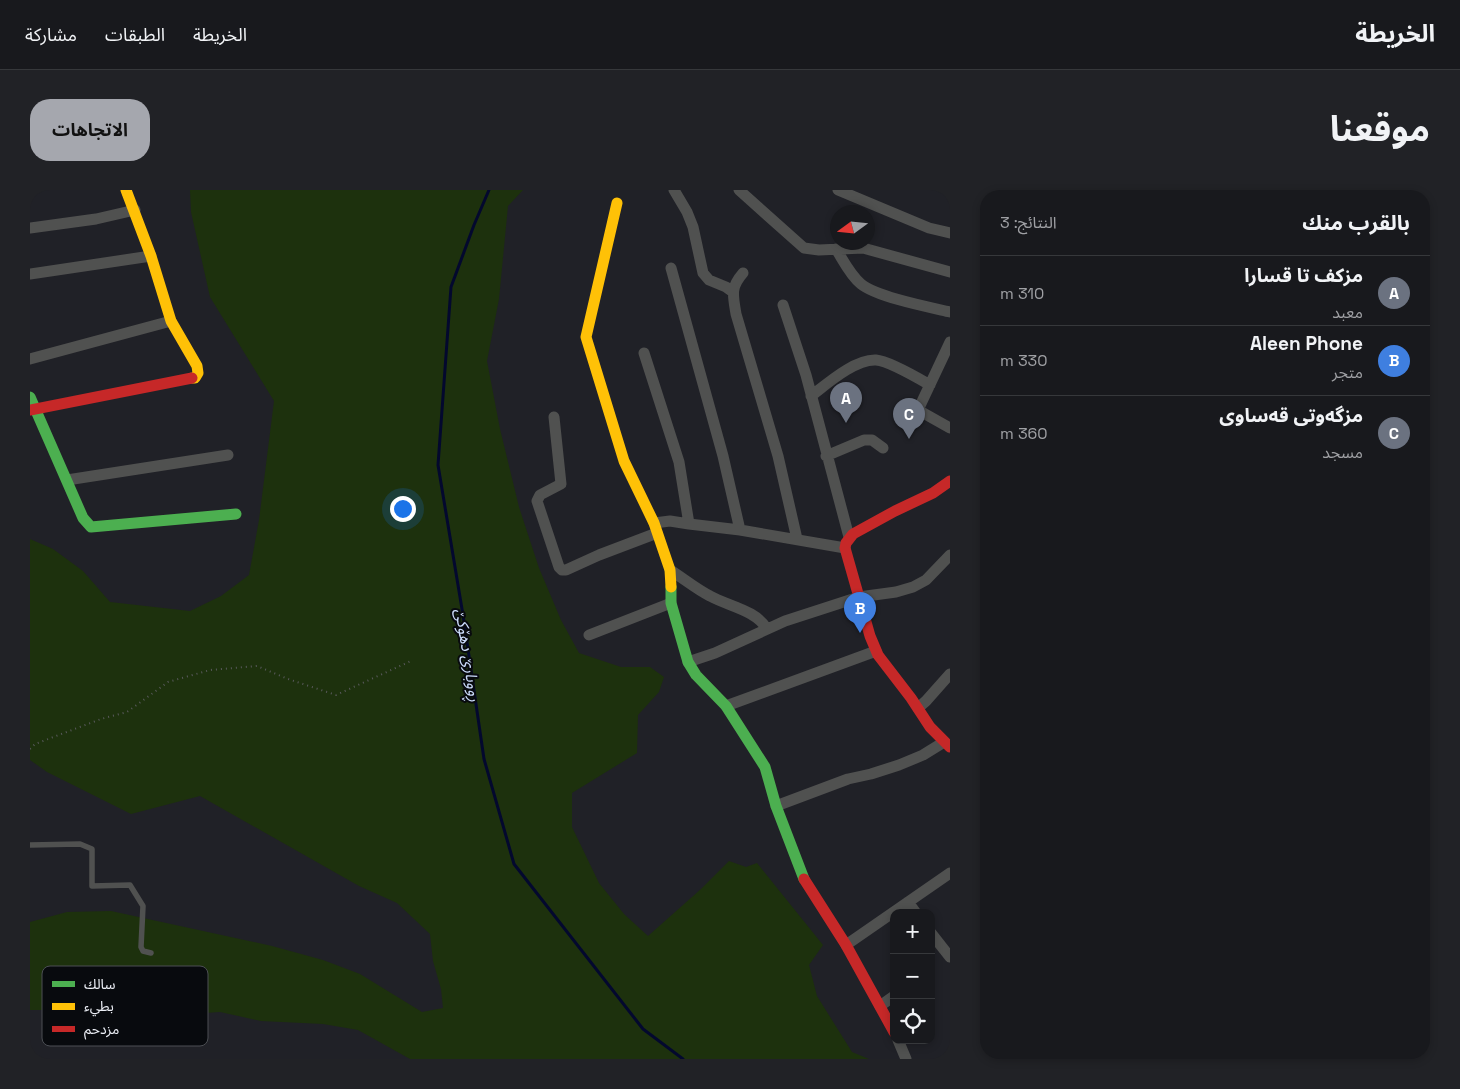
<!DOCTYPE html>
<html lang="ar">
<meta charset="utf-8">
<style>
body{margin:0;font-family:"Space Grotesk","Noto Sans Arabic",sans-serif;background:#212226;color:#f1f3f6;direction:rtl}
.controls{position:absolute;right:15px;bottom:15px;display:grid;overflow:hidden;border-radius:10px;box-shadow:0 2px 8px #0003}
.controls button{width:45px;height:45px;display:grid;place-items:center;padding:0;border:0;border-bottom:1px solid #36383b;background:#18191d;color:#f1f3f6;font:25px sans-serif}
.compass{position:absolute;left:800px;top:15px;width:45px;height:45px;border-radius:50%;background:#18191d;box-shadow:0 2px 8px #0003;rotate:255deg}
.you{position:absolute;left:372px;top:318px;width:18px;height:18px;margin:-12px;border:4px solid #fff;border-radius:50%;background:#1a73e8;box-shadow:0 0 0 8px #1a73e833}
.badge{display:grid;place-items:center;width:32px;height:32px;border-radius:50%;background:#a5a7ae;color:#fff;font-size:16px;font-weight:700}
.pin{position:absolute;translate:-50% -41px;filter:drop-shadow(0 1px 2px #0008)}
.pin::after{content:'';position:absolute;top:26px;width:18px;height:15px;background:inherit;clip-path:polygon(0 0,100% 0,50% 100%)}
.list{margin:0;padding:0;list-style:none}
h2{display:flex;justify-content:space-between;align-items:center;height:65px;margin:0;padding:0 20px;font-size:21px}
h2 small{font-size:16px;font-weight:400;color:#9fa0a4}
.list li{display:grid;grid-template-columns:32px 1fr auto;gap:15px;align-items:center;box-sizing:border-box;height:70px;padding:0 20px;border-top:1px solid #36383b}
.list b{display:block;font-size:19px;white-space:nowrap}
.list p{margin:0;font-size:16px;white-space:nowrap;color:#9fa0a4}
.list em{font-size:16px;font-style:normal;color:#9fa0a4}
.icon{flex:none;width:28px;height:28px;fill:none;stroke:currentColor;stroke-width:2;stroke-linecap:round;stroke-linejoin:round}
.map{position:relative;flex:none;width:920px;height:869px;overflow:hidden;direction:ltr;border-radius:20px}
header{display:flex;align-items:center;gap:30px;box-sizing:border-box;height:70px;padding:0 25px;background:#18191d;border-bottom:1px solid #36383b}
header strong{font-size:24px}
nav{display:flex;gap:28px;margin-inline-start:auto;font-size:18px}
.intro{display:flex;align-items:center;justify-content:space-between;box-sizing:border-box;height:120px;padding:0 30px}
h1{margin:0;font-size:35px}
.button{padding:12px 22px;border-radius:20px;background:#a5a7ae;color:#111;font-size:18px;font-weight:700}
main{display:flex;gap:30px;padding:0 30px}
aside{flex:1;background:#18191d;border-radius:20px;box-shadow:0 2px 8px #0003}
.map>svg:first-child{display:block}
.green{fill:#1d310d}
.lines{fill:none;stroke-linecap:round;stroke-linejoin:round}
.stream{stroke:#03082e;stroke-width:3}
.path{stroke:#595a5c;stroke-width:2;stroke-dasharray:1 4;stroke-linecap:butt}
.lane{stroke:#505150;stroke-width:5.5}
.street{stroke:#505150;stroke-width:11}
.fast{stroke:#4caf50;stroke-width:11}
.slow{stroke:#ffc107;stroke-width:11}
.jam{stroke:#c62828;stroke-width:11}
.labels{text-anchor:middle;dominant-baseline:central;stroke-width:4;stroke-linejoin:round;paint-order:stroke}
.water-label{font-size:16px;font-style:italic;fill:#cbdbfa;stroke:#080a0e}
.key{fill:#080a0e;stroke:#4c4f54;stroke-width:1}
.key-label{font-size:14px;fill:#eceff6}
</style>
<header>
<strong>الخريطة</strong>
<nav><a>الخريطة</a><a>الطبقات</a><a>مشاركة</a></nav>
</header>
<div class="intro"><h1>موقعنا</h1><a class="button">الاتجاهات</a></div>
<main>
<aside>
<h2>بالقرب منك<small>النتائج: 3</small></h2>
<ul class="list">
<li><span class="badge" style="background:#6b7280">A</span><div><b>مزكف تا قسارا</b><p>معبد</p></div><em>310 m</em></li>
<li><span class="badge" style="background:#3f7fe0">B</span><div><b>Aleen Phone</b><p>متجر</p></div><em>330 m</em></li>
<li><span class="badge" style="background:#6b7280">C</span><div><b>مزگەوتی قەساوی</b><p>مسجد</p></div><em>360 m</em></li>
</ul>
</aside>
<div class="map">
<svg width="920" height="869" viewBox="0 0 920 869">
<rect width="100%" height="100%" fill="#202127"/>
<!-- green -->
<path class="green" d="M160 0H493L478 16 469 109 457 171 470 239 489 317 509 378 531 430 549 463 591 477H620L634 487 629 502 608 525 607 563 542 603V637L569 693 594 724 618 746 671 699 699 671 716 677 727 673 793 755 779 775 787 806 822 862 839 869H380L328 840 293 834 231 831 190 822 175 823 139 814 97 812 64 820H0V732L37 722 81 721 242 756 293 770 330 784 392 822 413 818 411 799 403 771 400 744 367 713 329 696 170 606 101 624 17 582 0 570V349L23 359 53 381 80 412 160 421 191 406 219 385 229 330 244 211 180 107 161 22Z"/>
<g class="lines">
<!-- stream -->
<path class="stream" d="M459 0 444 35 421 97 408 275 433 425 454 569 484 674 613 839 653 869"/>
<!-- path -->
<path class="path" d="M0 559 5 554 71 529 97 522 138 492 180 480 227 476 258 489 306 505 381 471"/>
<!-- lane -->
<path class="lane" d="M0 655 50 654 62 659V696L100 695 113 716 111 757 113 761 121 763"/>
<!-- street -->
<path class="street" d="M644 0 657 22 663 37 673 83 679 90 696 97 703 102
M709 0 774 58 789 60 833 58 920 82
M808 0 899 38 920 43
M0 38 66 29 105 20
M806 59C813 70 820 85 831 94 847 107 898 117 920 122
M641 78 693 266 710 340
M713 83C700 98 703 105 706 124L748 266 767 349
M0 84 121 66
M753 115 776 185 819 347
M920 152 888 220 920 238
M614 163 649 272 659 334
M0 169 141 131
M781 206C798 193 825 169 846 170 859 171 888 188 900 195
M524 227 531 294 510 305 507 311 529 377 532 380H536L569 365 627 343
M796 266 834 250H842L853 258
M37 290 198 265
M624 333 640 331 659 334 710 340 815 358
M640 380C653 388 666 399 680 406 698 416 726 420 737 439
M559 445 641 413
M658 472 685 463 755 431 829 407 866 402 883 397 896 390 920 365
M696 516 846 461
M888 518 896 511 920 484
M746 616 818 589 841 584 869 575 893 565 914 552
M878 712 886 723
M901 743 920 767
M816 755 920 683
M850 816 864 806
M868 850 876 869"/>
<!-- fast -->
<path class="fast" d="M0 207 53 328 61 337 206 324
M641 397V413L658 472 666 485 696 516 735 577 746 616 774 689"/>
<!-- slow -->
<path class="slow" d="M96 0 121 66 141 131 167 176 168 183 165 188H162
M587 13 556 147 594 271 624 333 640 380 641 397"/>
<!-- jam -->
<path class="jam" d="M0 220 162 188
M920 291 903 303 865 321 823 344 816 353 815 358 840 446 848 465 881 508 900 537 920 557
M774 689 816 755 864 842"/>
</g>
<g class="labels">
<!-- water labels -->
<g class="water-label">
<text transform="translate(438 465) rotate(81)">ڕووبارێ دهۆكێ</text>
</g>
</g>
<!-- legend -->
<rect x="12" y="776" width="166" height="80" rx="8" class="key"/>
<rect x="22" y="791" width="23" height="6" fill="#4caf50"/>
<rect x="22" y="813" width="23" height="7" fill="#ffc107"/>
<rect x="22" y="836" width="23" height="6" fill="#c62828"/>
<g class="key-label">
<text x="54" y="799">سالك</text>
<text x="54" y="821">بطيء</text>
<text x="54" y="844">مزدحم</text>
</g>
</svg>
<div class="controls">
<button>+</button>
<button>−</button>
<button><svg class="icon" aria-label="locate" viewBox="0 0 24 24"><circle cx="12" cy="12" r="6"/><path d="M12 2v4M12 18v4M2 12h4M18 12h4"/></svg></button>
</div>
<svg class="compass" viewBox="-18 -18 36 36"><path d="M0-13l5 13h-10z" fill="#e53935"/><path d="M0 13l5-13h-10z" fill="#9fa0a4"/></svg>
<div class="you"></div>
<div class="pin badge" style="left:816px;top:233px;background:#6b7280">A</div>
<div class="pin badge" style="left:830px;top:443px;background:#3f7fe0">B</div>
<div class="pin badge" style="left:879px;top:249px;background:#6b7280">C</div>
</div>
</main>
